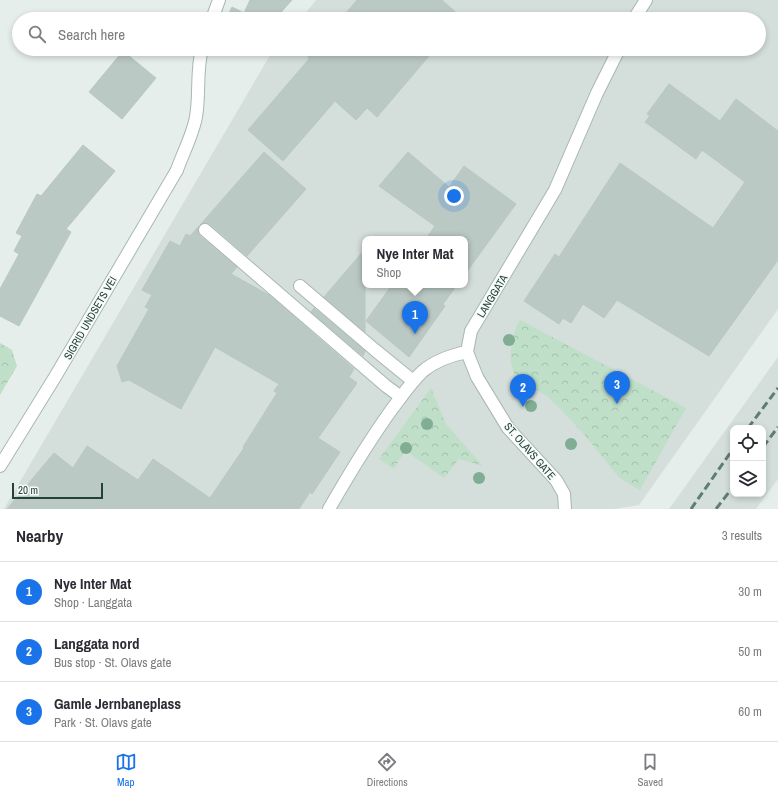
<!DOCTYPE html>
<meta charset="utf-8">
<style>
body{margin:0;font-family:"Archivo Narrow",sans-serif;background:#f2f2f3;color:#2b2b33}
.controls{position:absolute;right:12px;bottom:12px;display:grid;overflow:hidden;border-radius:8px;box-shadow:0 2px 6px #0003}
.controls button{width:36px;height:36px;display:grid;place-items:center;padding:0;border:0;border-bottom:1px solid #e1e1e2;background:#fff;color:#2b2b33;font:20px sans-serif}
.scale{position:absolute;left:12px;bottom:10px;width:91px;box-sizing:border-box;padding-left:4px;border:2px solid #24413a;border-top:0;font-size:11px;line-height:14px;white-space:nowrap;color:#24413a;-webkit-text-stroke:3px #f6fbf9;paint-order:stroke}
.you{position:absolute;left:454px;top:196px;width:14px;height:14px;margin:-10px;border:3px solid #fff;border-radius:50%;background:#1a73e8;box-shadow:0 0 0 6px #1a73e833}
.badge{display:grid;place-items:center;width:26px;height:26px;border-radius:50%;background:#1a73e8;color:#fff;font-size:13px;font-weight:700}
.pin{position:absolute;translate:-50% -33px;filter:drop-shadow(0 1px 2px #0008)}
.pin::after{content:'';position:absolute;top:21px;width:14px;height:12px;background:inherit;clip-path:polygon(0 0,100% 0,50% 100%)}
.popup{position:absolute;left:362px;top:236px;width:106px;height:52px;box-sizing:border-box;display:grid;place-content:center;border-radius:8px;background:#fff;filter:drop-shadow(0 1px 3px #0005);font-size:13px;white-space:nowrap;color:#7c7c81}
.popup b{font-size:15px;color:#2b2b33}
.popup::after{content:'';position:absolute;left:50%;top:100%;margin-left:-8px;border:8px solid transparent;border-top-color:#fff}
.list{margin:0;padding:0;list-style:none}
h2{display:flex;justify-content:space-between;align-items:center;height:52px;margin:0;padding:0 16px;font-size:17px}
h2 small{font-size:13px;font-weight:400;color:#7c7c81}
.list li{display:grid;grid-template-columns:26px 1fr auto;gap:12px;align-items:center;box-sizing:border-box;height:60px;padding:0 16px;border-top:1px solid #e1e1e2}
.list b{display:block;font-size:15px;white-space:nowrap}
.list p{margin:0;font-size:13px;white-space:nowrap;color:#7c7c81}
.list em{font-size:13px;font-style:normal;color:#7c7c81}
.icon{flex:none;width:22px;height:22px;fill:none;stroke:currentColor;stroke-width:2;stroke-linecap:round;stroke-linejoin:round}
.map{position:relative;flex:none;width:778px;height:509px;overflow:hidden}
.search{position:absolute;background:#fff;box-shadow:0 2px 6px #0003;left:12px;right:12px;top:12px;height:44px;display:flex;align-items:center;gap:10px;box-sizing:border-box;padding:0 14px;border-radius:22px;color:#7c7c81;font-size:15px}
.sheet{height:232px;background:#fff}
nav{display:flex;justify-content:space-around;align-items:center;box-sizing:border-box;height:56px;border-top:1px solid #e1e1e2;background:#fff;font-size:11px;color:#7c7c81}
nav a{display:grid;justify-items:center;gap:2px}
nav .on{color:#1a73e8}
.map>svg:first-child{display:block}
.built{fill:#d4deda;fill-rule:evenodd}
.park{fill:url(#park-crowns)}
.building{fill:#bbc9c4;stroke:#b8c8c2}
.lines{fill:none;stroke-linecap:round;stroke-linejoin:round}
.service-casing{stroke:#a8b7b2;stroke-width:14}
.minor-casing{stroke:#a8b7b2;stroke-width:14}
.tertiary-casing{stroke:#a8b7b2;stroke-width:14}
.service{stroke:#fff;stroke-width:12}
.minor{stroke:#fff;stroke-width:12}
.tertiary{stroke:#fff;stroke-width:12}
.rail{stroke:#5f7c75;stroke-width:3;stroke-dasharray:8 4;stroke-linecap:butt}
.tree{fill:#81ad94}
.labels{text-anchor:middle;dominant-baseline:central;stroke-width:3;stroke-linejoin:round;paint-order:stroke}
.street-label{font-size:11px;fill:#24413a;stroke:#f6fbf9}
</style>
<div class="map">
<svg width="778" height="509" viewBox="0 0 778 509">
<defs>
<pattern id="park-crowns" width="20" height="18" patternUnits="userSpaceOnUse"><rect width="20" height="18" fill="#bfdfc8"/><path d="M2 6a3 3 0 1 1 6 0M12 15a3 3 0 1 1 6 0" fill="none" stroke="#a4c1ad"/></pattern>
</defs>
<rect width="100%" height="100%" fill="#e6eeeb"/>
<!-- built -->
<path class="built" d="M316 0H778V309L639 505 614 509H4L269 57 276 49H759V19H301ZM365 239H465V285H365Z
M778 357V479L756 509H669ZM733 428H763V494H733Z"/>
<!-- park -->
<path class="park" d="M520 320 686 408 640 490C633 486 623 481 617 475 610 467 603 457 596 449 581 430 565 413 548 397 538 388 520 387 514 373 507 357 512 333 520 320Z
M0 343 12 350 17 366 0 395Z
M431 388 446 424 483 466 459 459 444 478 405 450 394 469 379 459Z"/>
<!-- building -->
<path class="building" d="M250 0H292L275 19H226L232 7 244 13Z
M357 0H442L462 18 341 19Z
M315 49H435L377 117 367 108 356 120 335 101 283 161 248 130 309 59 308 57Z
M123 51 156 78 122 119 89 92Z
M669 84 720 121 736 99 778 131V260L709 356 617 300 604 318 583 304 571 323 563 318 559 324 524 301 555 254 559 257 620 163 713 228 745 182 702 150 696 159 645 122 650 116 647 114Z
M83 145 115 171 66 229 71 232 19 326 0 316V289L19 254 14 251 22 236 16 233 37 194 41 196Z
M264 152 306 189 247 256 210 224 206 223 200 225Z
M408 152 449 187 464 166 516 204 465 274V239H426L435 226 379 186Z
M199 226 198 232 200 236 237 267 231 274 269 295 354 369 349 377 357 383 318 438 340 452 312 494 310 492 299 509H7L54 453 73 468 87 446 138 480 153 459 210 498 244 448 243 447 277 393 274 391 279 384 215 347 181 409 129 380 122 382 117 366 149 309 145 307 152 295 142 290 170 241 180 246 186 234 190 236Z
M365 249V332L324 297Z
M392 285H457L443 304 445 306 409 357 366 321Z
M314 308 365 351 363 356 311 312Z"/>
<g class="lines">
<!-- service casing -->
<g class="service-casing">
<path id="service" d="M212 19 219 0
M177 170C183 153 193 134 196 117 200 94 196 71 202 49
M205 230 386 386 401 397
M300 286 375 350 413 381"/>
</g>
<!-- minor casing -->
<g class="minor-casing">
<path id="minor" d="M0 466 55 377 177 170
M329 509C349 474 369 441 392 409 402 396 411 382 423 371 435 361 452 355 467 352"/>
</g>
<!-- tertiary casing -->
<g class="tertiary-casing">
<path id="tertiary" d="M634 19 646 0
M565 509 564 494 556 480 508 428 477 377 467 352 471 331 555 190 597 93 619 49"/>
</g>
<!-- service -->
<use href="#service" class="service"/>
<!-- minor -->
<use href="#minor" class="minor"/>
<!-- tertiary -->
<use href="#tertiary" class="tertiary"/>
<!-- rail -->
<path class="rail" d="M748 428 778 388
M763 447 778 427
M691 509 733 449
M716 509 733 487"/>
</g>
<!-- trees -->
<g class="tree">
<circle cx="509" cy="340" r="6"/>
<circle cx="531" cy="406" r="6"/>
<circle cx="427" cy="424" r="6"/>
<circle cx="571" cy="444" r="6"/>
<circle cx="406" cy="448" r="6"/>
<circle cx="479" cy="478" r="6"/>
</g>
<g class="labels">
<!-- street labels -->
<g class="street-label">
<text transform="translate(492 296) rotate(-59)">LANGGATA</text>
<text transform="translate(90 318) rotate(-60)">SIGRID UNDSETS VEI</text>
<text transform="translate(530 451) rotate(49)">ST. OLAVS GATE</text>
</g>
</g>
</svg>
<div class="controls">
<button><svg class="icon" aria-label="locate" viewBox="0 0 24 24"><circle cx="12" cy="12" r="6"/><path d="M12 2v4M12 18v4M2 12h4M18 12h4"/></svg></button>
<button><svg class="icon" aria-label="layers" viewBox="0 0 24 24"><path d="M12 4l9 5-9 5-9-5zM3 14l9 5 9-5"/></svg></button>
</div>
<div class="scale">20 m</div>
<div class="you"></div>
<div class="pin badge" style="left:415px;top:334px">1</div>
<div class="popup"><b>Nye Inter Mat</b>Shop</div>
<div class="pin badge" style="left:523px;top:407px">2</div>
<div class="pin badge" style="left:617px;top:404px">3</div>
<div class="search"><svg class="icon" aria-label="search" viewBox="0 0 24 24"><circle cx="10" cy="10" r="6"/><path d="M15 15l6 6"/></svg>Search here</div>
</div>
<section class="sheet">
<h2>Nearby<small>3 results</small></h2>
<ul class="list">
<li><span class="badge">1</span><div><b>Nye Inter Mat</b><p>Shop · Langgata</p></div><em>30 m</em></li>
<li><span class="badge">2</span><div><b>Langgata nord</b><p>Bus stop · St. Olavs gate</p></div><em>50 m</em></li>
<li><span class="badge">3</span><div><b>Gamle Jernbaneplass</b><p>Park · St. Olavs gate</p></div><em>60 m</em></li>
</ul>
</section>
<nav>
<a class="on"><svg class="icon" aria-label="map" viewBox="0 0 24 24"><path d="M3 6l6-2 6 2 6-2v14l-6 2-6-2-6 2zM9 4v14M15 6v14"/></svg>Map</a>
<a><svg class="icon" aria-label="directions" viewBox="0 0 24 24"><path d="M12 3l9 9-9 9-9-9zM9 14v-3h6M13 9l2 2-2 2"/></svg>Directions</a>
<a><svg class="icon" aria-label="saved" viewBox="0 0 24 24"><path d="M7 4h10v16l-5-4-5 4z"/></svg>Saved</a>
</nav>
